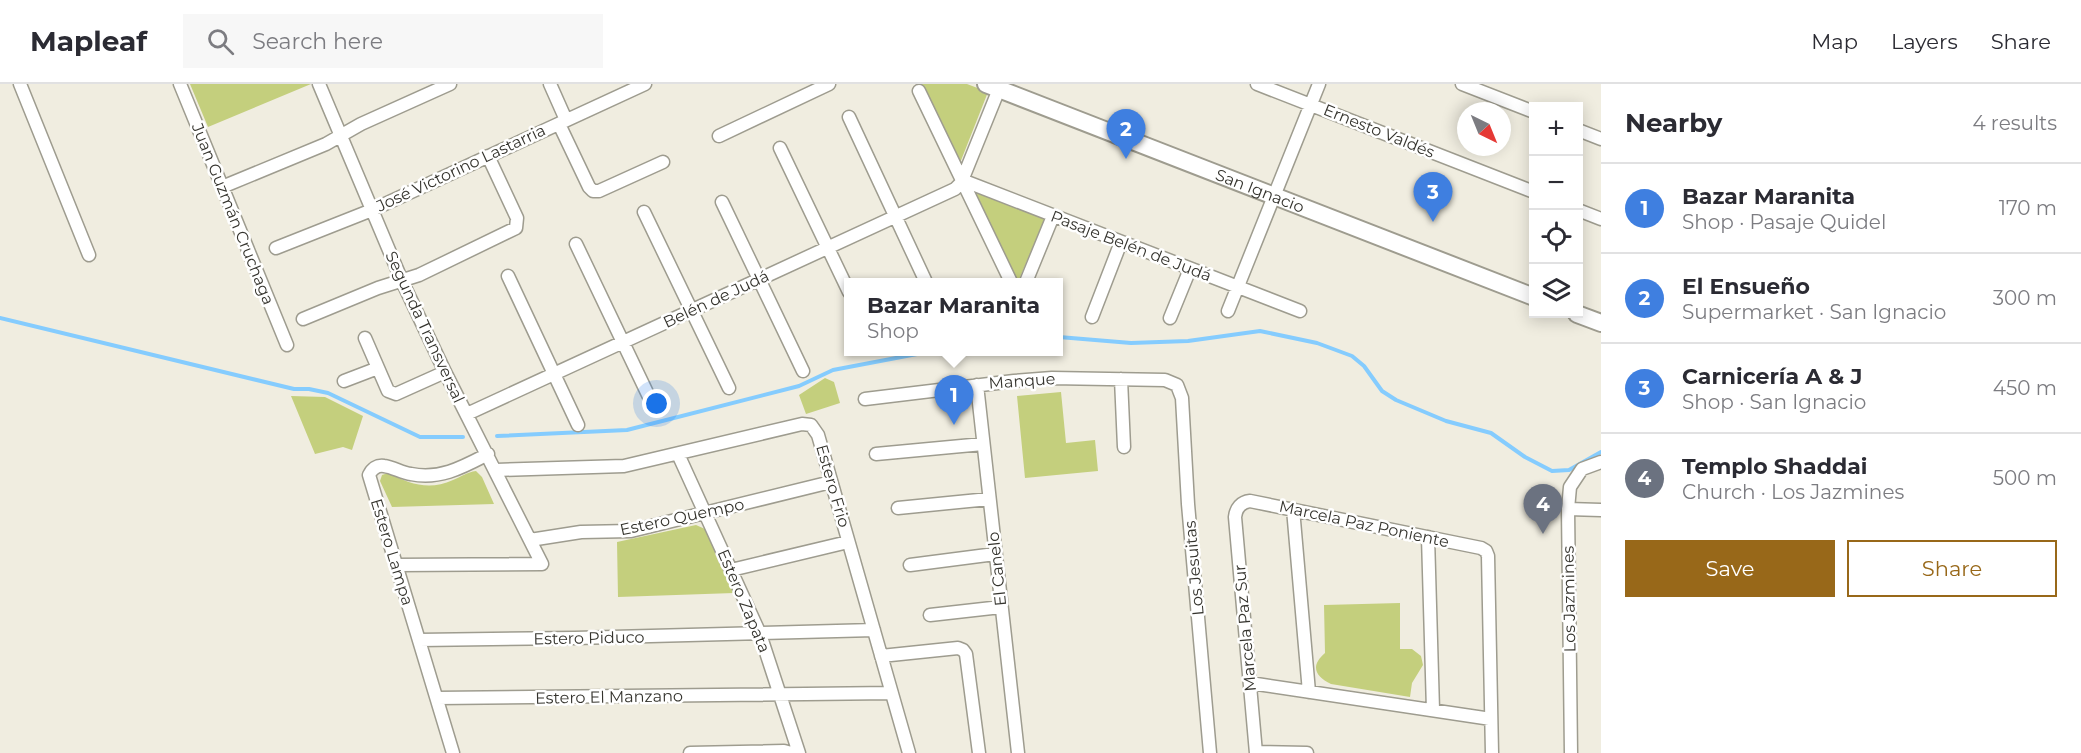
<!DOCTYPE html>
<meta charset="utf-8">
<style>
body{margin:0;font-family:Montserrat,sans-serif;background:#f7f7f7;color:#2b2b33}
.controls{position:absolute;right:18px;top:18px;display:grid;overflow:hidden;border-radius:0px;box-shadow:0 3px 15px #0003}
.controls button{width:54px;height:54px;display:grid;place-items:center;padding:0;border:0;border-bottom:2px solid #e1e1e2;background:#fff;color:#2b2b33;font:30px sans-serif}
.compass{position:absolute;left:1457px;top:18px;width:54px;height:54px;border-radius:50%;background:#fff;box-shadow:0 3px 15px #0003;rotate:137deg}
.you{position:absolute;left:657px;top:320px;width:21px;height:21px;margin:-15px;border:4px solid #fff;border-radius:50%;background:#1a73e8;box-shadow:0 0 0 9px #1a73e833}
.badge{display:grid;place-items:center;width:39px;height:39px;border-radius:50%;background:#986819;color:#fff;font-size:20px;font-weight:700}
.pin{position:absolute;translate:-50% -50px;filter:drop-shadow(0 2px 3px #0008)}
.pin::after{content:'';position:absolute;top:32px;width:21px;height:18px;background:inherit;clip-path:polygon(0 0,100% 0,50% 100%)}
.popup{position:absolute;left:844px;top:194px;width:219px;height:78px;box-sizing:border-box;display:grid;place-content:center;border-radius:0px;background:#fff;filter:drop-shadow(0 2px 4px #0005);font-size:20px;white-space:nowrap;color:#7c7c81}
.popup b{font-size:22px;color:#2b2b33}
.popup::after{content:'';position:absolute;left:50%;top:100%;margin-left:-12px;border:12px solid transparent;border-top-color:#fff}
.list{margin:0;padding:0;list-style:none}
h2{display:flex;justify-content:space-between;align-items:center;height:78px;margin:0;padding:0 24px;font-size:26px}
h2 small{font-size:20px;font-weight:400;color:#7c7c81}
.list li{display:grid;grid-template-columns:39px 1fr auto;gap:18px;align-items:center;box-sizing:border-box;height:90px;padding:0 24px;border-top:2px solid #e1e1e2}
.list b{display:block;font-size:22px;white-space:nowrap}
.list p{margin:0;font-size:20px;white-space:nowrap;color:#7c7c81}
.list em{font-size:20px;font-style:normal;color:#7c7c81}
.actions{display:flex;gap:12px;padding:18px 24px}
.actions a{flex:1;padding:14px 0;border:2px solid #986819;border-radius:0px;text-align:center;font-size:21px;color:#986819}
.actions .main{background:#986819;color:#fff}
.icon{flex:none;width:33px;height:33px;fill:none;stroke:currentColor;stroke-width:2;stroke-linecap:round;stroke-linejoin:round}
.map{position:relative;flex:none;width:1601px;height:669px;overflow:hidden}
header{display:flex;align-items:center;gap:36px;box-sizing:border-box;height:84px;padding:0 30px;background:#fff;border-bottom:2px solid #e1e1e2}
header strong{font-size:28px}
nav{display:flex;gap:33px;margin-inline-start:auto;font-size:21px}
.search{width:420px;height:54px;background:#f7f7f7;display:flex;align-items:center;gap:15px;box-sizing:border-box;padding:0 21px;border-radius:0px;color:#7c7c81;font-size:22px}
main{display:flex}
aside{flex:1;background:#fff}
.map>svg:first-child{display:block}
.green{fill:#c4cf7d}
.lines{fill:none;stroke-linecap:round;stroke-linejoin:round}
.stream{stroke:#85ccfe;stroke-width:4}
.minor-casing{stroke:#9e9c8f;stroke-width:15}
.secondary-casing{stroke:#9e9c8f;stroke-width:20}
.minor{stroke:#fff;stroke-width:12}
.secondary{stroke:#fff;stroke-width:16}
.labels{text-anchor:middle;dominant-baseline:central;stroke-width:5;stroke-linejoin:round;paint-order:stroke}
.street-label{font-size:16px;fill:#34332d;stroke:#fff}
</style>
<header>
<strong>Mapleaf</strong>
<div class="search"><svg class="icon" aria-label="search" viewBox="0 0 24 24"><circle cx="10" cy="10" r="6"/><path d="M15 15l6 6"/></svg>Search here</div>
<nav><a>Map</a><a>Layers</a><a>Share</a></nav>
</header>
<main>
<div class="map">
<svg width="1601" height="669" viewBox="0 0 1601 669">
<rect width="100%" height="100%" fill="#f0ede0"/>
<!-- green -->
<path class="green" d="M190 0H311L208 43Z
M920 0H967L988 8 960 79 917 6Z
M971 101 1046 132 1018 198H1014Z
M825 294 834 298 840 319 806 330 799 311Z
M1061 308 1066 359 1095 356 1098 387 1025 394 1017 312Z
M291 312 325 313 363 332 352 366 343 363 315 370Z
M476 387 482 393 494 420 392 423 380 397 382 391 388 389C410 400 429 407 453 396 461 393 467 388 476 387Z
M696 441 705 445 734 509 618 513 617 458Z
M1400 519V565H1412L1421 572 1423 581 1412 599 1410 613 1331 600C1315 592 1310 582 1325 569L1324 521Z"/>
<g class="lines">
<!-- stream -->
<path class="stream" d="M0 234 294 305H309L328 309 420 353H463
M1059 253 1131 259 1188 257 1260 247 1317 259 1352 272 1364 282 1382 307 1396 316 1446 337 1491 349 1525 373 1552 387 1569 386 1601 368
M497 352 627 346 799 302 833 286 917 270 945 268"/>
<!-- minor casing -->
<g class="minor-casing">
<path id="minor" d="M20 0 89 171
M180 0 287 261
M319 0 402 197 445 288 542 480 396 481
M550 0 566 36
M1257 0 1534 108
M1462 0 1534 28
M919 7 1011 198
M849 33 926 198
M559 40 589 103 593 107H599L663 78
M1578 46 1601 55
M719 52 829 0
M780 64 849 208
M962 96 1300 227
M222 103 326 60 361 40 450 0
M722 118 803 287
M1578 126 1601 135
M644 128 729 304
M576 160 651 317
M276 164 372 126 645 0
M508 192 578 341
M1026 198 1053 132
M1228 227 1319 0
M1092 233 1121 158
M1170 234 1190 185
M303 235 378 204 419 191 516 144 517 134 488 72
M365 254 388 307 396 310 445 288
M1121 295 1124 363
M344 297 378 284
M977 301 1018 669
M865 315 1014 297 1052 294 1165 296 1177 301 1182 314 1188 420 1210 669
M467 330 955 105 961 99 999 5
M678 370 760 550 799 669
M876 370 983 360
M496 386 624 382 802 340 811 341 818 351 909 669
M898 424 989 415
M1293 425 1309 608
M1568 425 1601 426
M1428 453 1433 626
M530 456 581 448 631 447 831 398
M910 481 995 470
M731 486 848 458
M930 531 1001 523
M419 556 575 554 874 546
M881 572 958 564 963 566 966 570 979 669
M1250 599 1491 635
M437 614 892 609
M1256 668 1307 669
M453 669 369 391C372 385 377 381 384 382 393 383 402 389 411 390 440 396 463 383 488 370
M690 669 784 667 791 669
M1256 669 1235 433C1236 424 1241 418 1250 417L1481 464 1486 467 1488 472 1492 669
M1571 669 1568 425 1570 403 1582 385 1601 378"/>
</g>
<!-- secondary casing -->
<g class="secondary-casing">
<g id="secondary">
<path id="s1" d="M986 0 1534 213"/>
<path d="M1577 230 1601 239"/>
</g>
</g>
<!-- minor -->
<use href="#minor" class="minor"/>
<!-- secondary -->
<use href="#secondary" class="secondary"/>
</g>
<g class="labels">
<!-- street labels -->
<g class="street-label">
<text transform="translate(1379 47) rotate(22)">Ernesto Valdés</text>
<text transform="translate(461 84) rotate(-25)">José Victorino Lastarria</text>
<text stroke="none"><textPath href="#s1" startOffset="294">San Ignacio</textPath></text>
<text transform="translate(233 130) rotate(68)">Juan Guzmán Cruchaga</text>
<text transform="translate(1131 162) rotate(21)">Pasaje Belén de Judá</text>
<text transform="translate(716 215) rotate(-25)">Belén de Judá</text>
<text transform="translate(425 243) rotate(65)">Segunda Transversal</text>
<text transform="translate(1022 297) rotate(-4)">Manque</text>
<text transform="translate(833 402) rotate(74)">Estero Frio</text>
<text transform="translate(682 433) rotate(-12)">Estero Quempo</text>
<text transform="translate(1364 440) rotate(12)">Marcela Paz Poniente</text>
<text transform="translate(392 468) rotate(73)">Estero Lampa</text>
<text transform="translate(1194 484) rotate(-95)">Los Jesuitas</text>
<text transform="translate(997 485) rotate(-96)">El Canelo</text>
<text transform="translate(1569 515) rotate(-91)">Los Jazmines</text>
<text transform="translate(744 517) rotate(67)">Estero Zapata</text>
<text transform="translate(1245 544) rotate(-95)">Marcela Paz Sur</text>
<text transform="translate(589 554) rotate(-1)">Estero Piduco</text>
<text transform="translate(609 613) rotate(-1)">Estero El Manzano</text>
</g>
</g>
</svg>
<div class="controls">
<button>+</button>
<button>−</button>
<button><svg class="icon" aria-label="locate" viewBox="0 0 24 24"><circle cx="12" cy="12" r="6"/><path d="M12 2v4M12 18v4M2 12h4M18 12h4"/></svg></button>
<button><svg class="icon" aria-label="layers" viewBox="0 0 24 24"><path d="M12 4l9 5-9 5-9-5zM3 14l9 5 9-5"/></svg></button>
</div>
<svg class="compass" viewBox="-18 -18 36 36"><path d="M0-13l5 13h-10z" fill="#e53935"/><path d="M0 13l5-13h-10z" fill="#7c7c81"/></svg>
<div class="you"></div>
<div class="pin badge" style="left:954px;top:341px;background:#3f7fe0">1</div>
<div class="popup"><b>Bazar Maranita</b>Shop</div>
<div class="pin badge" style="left:1126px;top:75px;background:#3f7fe0">2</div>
<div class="pin badge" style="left:1433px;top:138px;background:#3f7fe0">3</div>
<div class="pin badge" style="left:1543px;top:450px;background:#6b7280">4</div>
</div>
<aside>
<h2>Nearby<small>4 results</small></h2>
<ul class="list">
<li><span class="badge" style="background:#3f7fe0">1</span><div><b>Bazar Maranita</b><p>Shop · Pasaje Quidel</p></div><em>170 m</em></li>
<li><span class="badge" style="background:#3f7fe0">2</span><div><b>El Ensueño</b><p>Supermarket · San Ignacio</p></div><em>300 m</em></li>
<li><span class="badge" style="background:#3f7fe0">3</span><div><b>Carnicería A &amp; J</b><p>Shop · San Ignacio</p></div><em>450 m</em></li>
<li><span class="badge" style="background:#6b7280">4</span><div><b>Templo Shaddai</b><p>Church · Los Jazmines</p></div><em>500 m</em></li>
</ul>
<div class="actions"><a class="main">Save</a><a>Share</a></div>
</aside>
</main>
